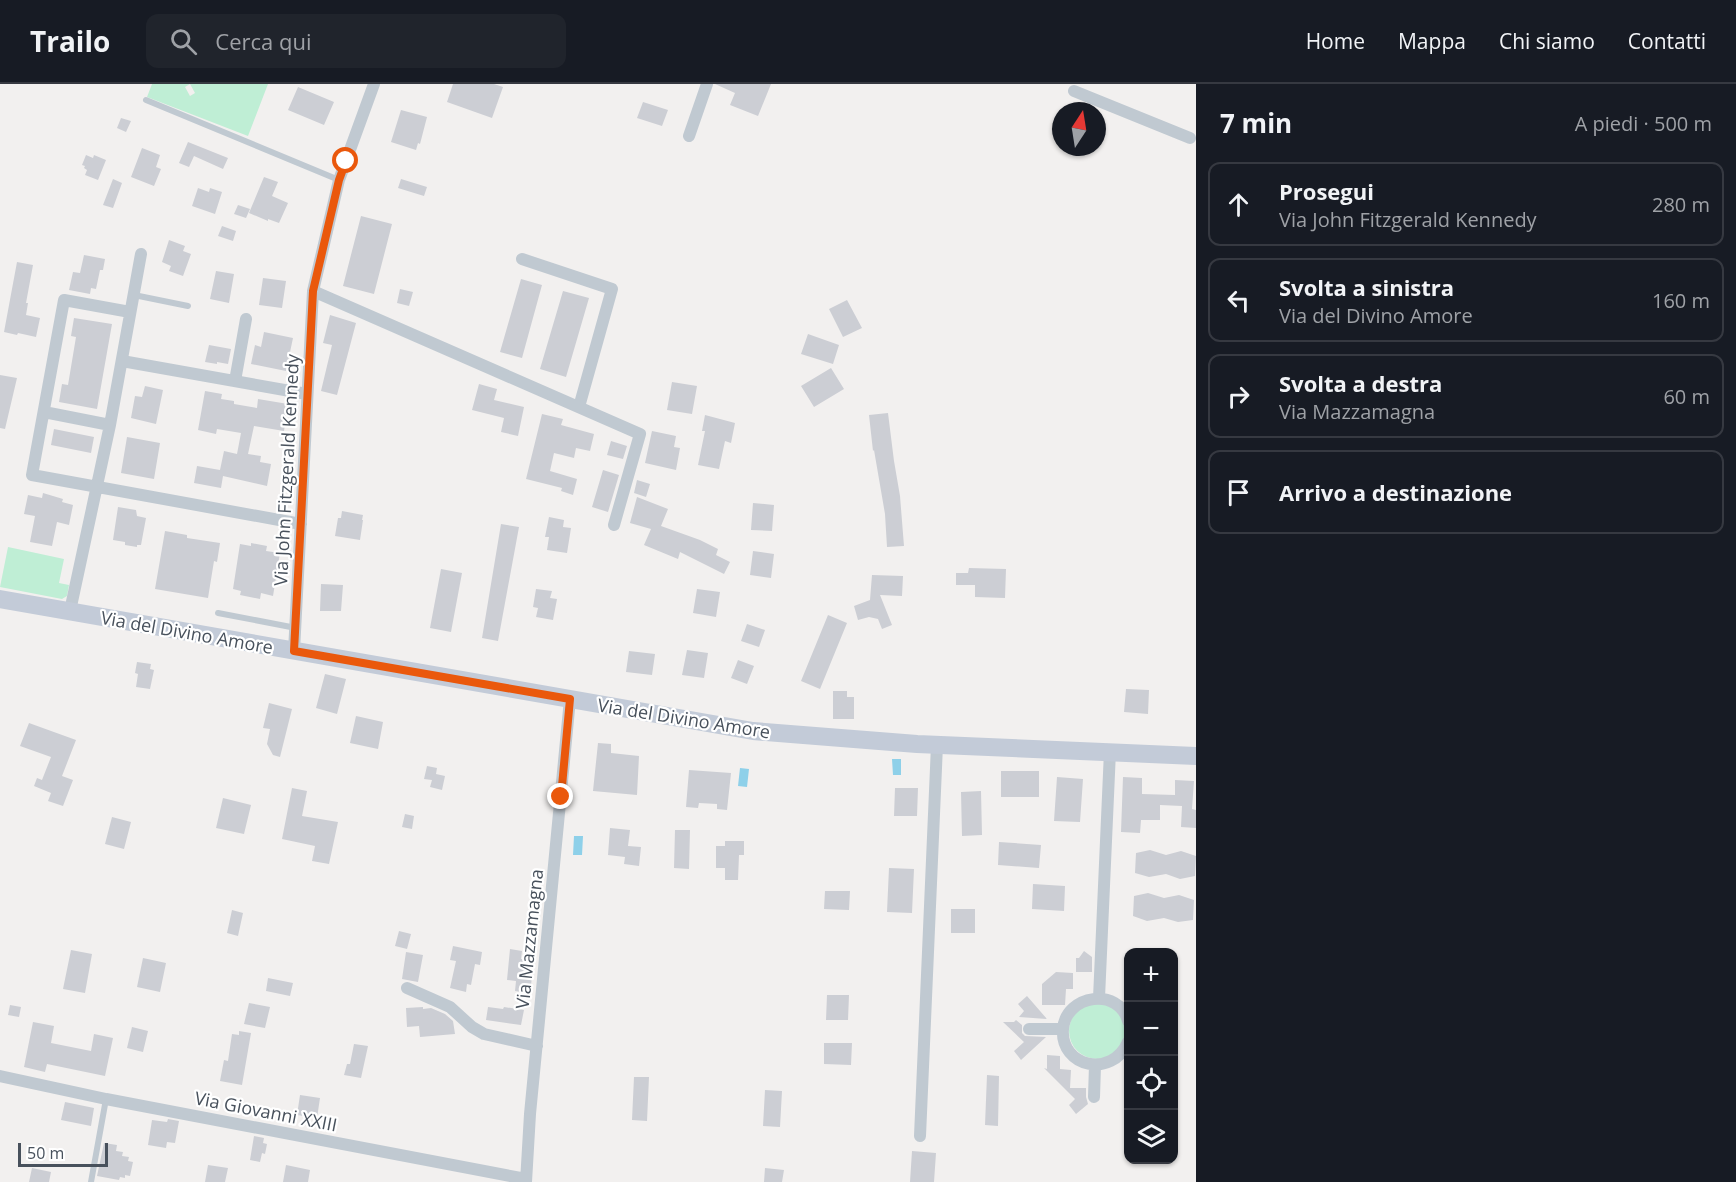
<!DOCTYPE html>
<html lang="it">
<meta charset="utf-8">
<style>
body{margin:0;font-family:"Open Sans",sans-serif;background:#20242c;color:#f1f3f6}
.controls{position:absolute;right:18px;bottom:18px;display:grid;overflow:hidden;border-radius:12px;box-shadow:0 2px 4px #0004}
.controls button{width:54px;height:54px;display:grid;place-items:center;padding:0;border:0;border-bottom:2px solid #363941;background:#171b24;color:#f1f3f6;font:30px sans-serif}
.compass{position:absolute;left:1052px;top:18px;width:54px;height:54px;border-radius:50%;background:#171b24;box-shadow:0 2px 4px #0004;rotate:12deg}
.scale{position:absolute;left:18px;bottom:15px;width:90px;box-sizing:border-box;padding-left:6px;border:3px solid #48515c;border-top:0;font-size:16px;line-height:21px;white-space:nowrap;color:#48515c;-webkit-text-stroke:4px #fff;paint-order:stroke}
.stop{position:absolute;width:18px;height:18px;margin:-14px;border:4px solid #ea580c;border-radius:50%;background:#fff}
.stop.end{background:#ea580c;border-color:#fff;box-shadow:0 2px 6px #0008}
.list{margin:0;padding:0;list-style:none}
h2{display:flex;justify-content:space-between;align-items:center;height:78px;margin:0;padding:0 24px;font-size:26px}
h2 small{font-size:20px;font-weight:400;color:#9ea1a6}
.list li{display:grid;grid-template-columns:39px 1fr auto;gap:18px;align-items:center;box-sizing:border-box;height:84px;margin:0 12px 12px;padding:0 12px;border:2px solid #363941;border-radius:12px}
.list b{display:block;font-size:22px;white-space:nowrap}
.list p{margin:0;font-size:20px;white-space:nowrap;color:#9ea1a6}
.list em{font-size:20px;font-style:normal;color:#9ea1a6}
.icon{flex:none;width:33px;height:33px;fill:none;stroke:currentColor;stroke-width:2;stroke-linecap:round;stroke-linejoin:round}
.map{position:relative;flex:none;width:1196px;height:1098px;overflow:hidden}
header{display:flex;align-items:center;gap:36px;box-sizing:border-box;height:84px;padding:0 30px;background:#171b24;border-bottom:2px solid #363941}
header strong{font-size:28px}
nav{display:flex;gap:33px;margin-inline-start:auto;font-size:21px}
.search{width:420px;height:54px;background:#20242c;display:flex;align-items:center;gap:15px;box-sizing:border-box;padding:0 21px;border-radius:12px;color:#9ea1a6;font-size:22px}
main{display:flex}
aside{flex:1;background:#171b24}
.map>svg:first-child{display:block}
.green{fill:#bfeed5}
.water{fill:#8ed0e9}
.building{fill:#ccced4}
.lines{fill:none;stroke-linecap:round;stroke-linejoin:round}
.lane{stroke:#c0c9d1;stroke-width:6}
.street{stroke:#c0c9d1;stroke-width:12}
.secondary{stroke:#c3cbd8;stroke-width:18}
.route{stroke:#ea580c;stroke-width:8}
.labels{text-anchor:middle;dominant-baseline:central;stroke-width:4.5;stroke-linejoin:round;paint-order:stroke}
.street-label{font-size:18px;fill:#48515c;stroke:#fff}
</style>
<header>
<strong>Trailo</strong>
<div class="search"><svg class="icon" aria-label="search" viewBox="0 0 24 24"><circle cx="10" cy="10" r="6"/><path d="M15 15l6 6"/></svg>Cerca qui</div>
<nav><a>Home</a><a>Mappa</a><a>Chi siamo</a><a>Contatti</a></nav>
</header>
<main>
<div class="map">
<svg width="1196" height="1098" viewBox="0 0 1196 1098">
<rect width="100%" height="100%" fill="#f2f0ef"/>
<!-- green -->
<path class="green" d="M152 0H190L185 3 190 12 195 9 190 0H268L248 52 147 13Z
M8 463 64 475 59 499 69 501 67 512 62 515 0 503Z
M1069 947a28 28 0 1 1 56 0a28 28 0 1 1-56 0Z"/>
<!-- water -->
<path class="water" d="M892 675H901V691H893Z
M740 684 749 685 747 703 738 702Z
M574 752H583L582 771H573Z"/>
<!-- building -->
<path class="building" d="M453 0H494L503 3 492 34 447 18Z
M715 0H771L758 32 730 21 735 9Z
M298 3 334 18 324 41 288 26Z
M643 18 668 26 662 42 637 34Z
M401 26 427 33 420 60 418 59 416 66 391 58Z
M121 34 131 37 126 48 117 44Z
M188 58 228 74 223 85 194 72 189 83 179 79Z
M142 64 160 71 156 83 161 85 154 102 131 93Z
M86 71 93 74 94 71 106 76 98 96 85 91 87 86 84 84 85 82 82 81Z
M264 93 278 98 272 112 288 119 279 139 268 135V137L249 129Z
M113 95 122 99 113 124 103 121Z
M401 95 427 103 424 112 398 104Z
M198 104 209 108 210 104 222 108 215 130 192 122Z
M238 121 250 125 246 134 234 130Z
M361 132 392 140 374 210 343 202Z
M222 142 236 147 233 157 218 152Z
M169 156 185 162 183 167 191 170 183 192 169 187 171 182 162 178Z
M84 171 105 175 103 186H100L96 205 91 204 90 210 69 206 73 188 80 189Z
M17 178 33 181 26 219H28L26 231 40 234 36 253 18 249 17 251 4 248Z
M216 187 234 190 229 219 210 215Z
M263 194 286 197 282 224 259 221Z
M521 195 542 201 522 274 500 268Z
M400 205 413 208 409 222 397 219Z
M563 207 589 214 566 293 540 285Z
M847 216 862 244 843 253 829 225Z
M330 231 356 239 337 311 321 307 332 261 323 259Z
M74 234 112 240 97 325 59 318 62 300 68 301 76 253 71 252Z
M264 248 293 254 286 287 251 280 255 261 261 263Z
M808 250 839 261 833 280 801 270Z
M209 261 231 265 228 280 217 278V280L205 278Z
M831 284 844 305 814 323 801 302Z
M0 291 17 294 5 345 0 344Z
M672 298 697 302 692 330 667 326Z
M479 300 497 305 494 316 524 323 518 352 501 348 504 334 472 326Z
M145 302 163 306 156 340 131 334 135 312 142 313Z
M205 307 222 310 221 315 234 317V320L257 324 258 315 288 320 284 347 254 342 248 370 261 372 260 378 271 380 267 402 223 392 221 404 194 399 197 382 220 386 224 367 237 370 241 349 217 345 216 350 198 346Z
M888 329 894 377 900 412 904 462 887 463 885 430 874 366 873 367 869 331Z
M542 330 563 335 561 341 594 350 590 367 576 364 574 374 554 369 550 387 577 395 573 411 561 407 562 404 526 395Z
M705 331 735 339 731 359 725 357 719 385 698 381 705 347H702Z
M54 345 94 353 91 369 51 361Z
M652 347 676 352 674 363 680 364 676 386 645 379Z
M127 353 160 359 154 395 121 389Z
M611 357 627 362 623 375 607 371Z
M603 386 619 391 608 428 592 423Z
M637 396 650 400 646 413 634 409Z
M43 409 63 415 62 418 73 421 69 441 57 438 52 462 30 458 35 432 24 430 28 411 42 414Z
M637 413 668 425 661 442 700 456 718 465 716 471 730 478 724 490 680 468 678 475 644 461 651 445 630 439Z
M753 419 774 421 772 447 751 446Z
M118 423 136 426 137 432 146 434 141 461H137V463L125 461V458L113 456Z
M342 427 363 431 362 436H363L360 456 335 452 338 434H341Z
M549 433 564 436 563 443 571 444 567 469 547 466 549 453H545Z
M501 440 519 443 498 557 482 554Z
M165 447 187 451V454L220 459 217 478 214 477 208 514 155 505Z
M251 459 267 462 266 467 280 469 273 512 261 509 260 515 240 511 241 507 233 505 240 460 251 462Z
M753 467 774 470 771 494 750 491Z
M969 484 1006 485 1005 514 975 513V501H956V489H968Z
M441 485 462 489 451 548 430 544Z
M872 491 903 492 902 512 880 511 892 541 882 545 878 535 869 533 858 536 854 522 870 516Z
M321 500 343 501 341 527H320Z
M536 505 552 507 550 514 557 515 553 536 536 533 538 524 533 523Z
M697 505 720 508 716 533 693 529Z
M828 531 847 539 820 605 801 597Z
M747 540 765 546 759 563 741 557Z
M687 566 708 569 704 594 682 591Z
M629 567 655 570 652 591 626 588Z
M738 576 754 582 747 600 731 594Z
M137 578 151 580 150 585 154 586 150 605 136 603 138 590 135 589Z
M325 590 346 595 337 630 316 624Z
M1126 605 1149 606 1148 630 1124 628Z
M833 607H847V613H854V635H833Z
M269 619 292 625 280 673 273 671 267 660 270 645 263 644Z
M356 632 383 638 378 665 350 659Z
M29 639 76 656 62 692 73 696 63 722 48 717 51 709 34 702 37 694 42 696 51 673 20 662Z
M598 659 611 660V669L639 672 637 711 593 707Z
M427 682 437 684 436 690 445 692 442 706 430 703 432 696 424 695Z
M689 686 731 689 727 726 717 725V720L699 719 698 724 686 723Z
M1001 687H1039V713H1001Z
M1057 693 1083 695 1080 738 1054 737Z
M1123 693 1142 694V710L1175 711V696L1194 697 1192 725 1196 726V744L1181 743 1182 722 1160 721V736H1141L1140 749 1121 748Z
M292 704 307 707 302 732 338 738 329 780 312 777 315 762 282 755Z
M895 704H918L917 732H894Z
M981 707 982 751 962 752 961 708Z
M223 714 251 721 244 750 216 744Z
M405 730 414 732 412 745 402 743Z
M112 733 131 738 124 765 105 760Z
M610 744 630 746 628 762 641 763 639 782 624 780 625 773 608 771Z
M675 746H690L689 785 674 784Z
M725 757H744V771H739L738 796H725V784H716V762H725Z
M999 758 1041 761 1039 784 998 781Z
M1150 766 1166 771 1181 767 1196 772 1195 792 1180 795 1166 790 1149 793 1135 789 1136 769Z
M889 784 914 785 912 829 887 828Z
M1033 800 1065 802 1064 827 1032 825Z
M825 807H850L849 826 824 825Z
M1148 809 1164 814 1179 811 1194 816 1193 836 1178 838 1164 834 1147 837 1133 832 1134 812Z
M951 825H975V849H951Z
M232 826 243 829 238 852 227 849Z
M399 847 411 850 407 865 395 862Z
M453 862 482 868 480 881 475 880 471 901 467 900 466 908 450 904 456 877 450 876Z
M510 865 522 867 521 875 534 877 530 909 515 907 516 897 507 896Z
M71 866 92 870 85 909 63 905Z
M1084 867 1092 873V888H1076V874H1079Z
M406 868 423 871 418 898 402 895Z
M143 874 166 879 160 908 137 903Z
M1056 888 1073 889V905H1066L1065 921H1042V900Z
M268 894 293 899 290 912 266 907Z
M827 911H849L848 936H826Z
M1027 912 1047 935 1019 933 1024 927 1018 920Z
M249 919 270 923 265 944 244 940Z
M10 921 21 923 19 933 8 931Z
M423 923V925L431 924 445 930 453 937 455 950 420 953 419 942 407 943 406 924Z
M488 923 503 925 504 923 524 926 521 941 486 936Z
M1016 936 1022 941V949L1025 952 1046 953 1021 976 1014 967 1024 958 1003 938H1014Z
M33 938 54 942 51 959 91 967 94 950 113 954 105 992 47 980 45 988 24 983Z
M132 943 148 947 143 968 127 964Z
M239 947 251 949 242 1001 220 997 224 976 228 977 232 950 239 951Z
M824 959H852L851 981 824 980Z
M354 960 368 962 361 994 344 991 347 980H350Z
M1047 971 1060 972V985L1071 986 1070 1004H1086V1013L1088 1020 1076 1030 1069 1021 1075 1015 1044 984 1047 985Z
M987 991 999 992 998 1042 985 1041Z
M634 993H649L647 1037 632 1036Z
M765 1006 782 1007 780 1043 763 1042Z
M300 1011 320 1014 317 1034 297 1031Z
M65 1018 94 1024 91 1042 61 1036Z
M168 1035 179 1037 175 1059 167 1058 166 1064 148 1061 152 1036 167 1038Z
M254 1052 264 1054 263 1059 267 1060 265 1070 262 1069 260 1078 250 1076Z
M104 1059 117 1061 116 1067 123 1068 122 1072 129 1073 128 1077 133 1078 130 1092 125 1091V1094L120 1093 119 1096 97 1092Z
M912 1067 936 1069 934 1098H910Z
M208 1081 228 1084 225 1098H205Z
M286 1081 310 1086 308 1098H283Z
M32 1084 51 1088 49 1098H29Z
M765 1084 784 1086 782 1098H764Z"/>
<g class="lines">
<!-- lane -->
<path class="lane" d="M146 16 339 96
M134 211 188 222
M218 529 296 544
M91 1098 106 1015"/>
<!-- street -->
<path class="street" d="M1074 7 1190 54
M689 52 707 0
M522 175 612 205 579 323
M313 207 640 350 614 441
M130 228 64 216 32 391 301 440
M122 277 307 310
M235 297 246 235
M44 328 110 341
M70 527 110 341 141 170
M294 567 313 207 339 96 374 0
M407 904 450 923 472 943 484 950 537 962
M1099 914 1110 667
M1128 937C1119 903 1066 910 1063 945 1060 983 1112 995 1128 958
M1029 945H1063
M0 992 106 1015 526 1095
M1094 1013 1095 981
M920 1052 937 661
M526 1098 530 1030 570 615"/>
<!-- secondary -->
<path class="secondary" d="M0 515 753 647 917 660 1196 672"/>
</g>
<g class="lines">
<!-- route -->
<path class="route" d="M346 77 339 96 313 207 294 567 570 615 561 713"/>
</g>
<g class="labels">
<!-- street labels -->
<g class="street-label">
<text transform="translate(286 386) rotate(-87)">Via John Fitzgerald Kennedy</text>
<text transform="translate(187 548) rotate(10)">Via del Divino Amore</text>
<text transform="translate(684 634) rotate(9)">Via del Divino Amore</text>
<text transform="translate(529 855) rotate(-84)">Via Mazzamagna</text>
<text transform="translate(266 1027) rotate(11)">Via Giovanni XXIII</text>
</g>
</g>
</svg>
<div class="controls">
<button>+</button>
<button>−</button>
<button><svg class="icon" aria-label="locate" viewBox="0 0 24 24"><circle cx="12" cy="12" r="6"/><path d="M12 2v4M12 18v4M2 12h4M18 12h4"/></svg></button>
<button><svg class="icon" aria-label="layers" viewBox="0 0 24 24"><path d="M12 4l9 5-9 5-9-5zM3 14l9 5 9-5"/></svg></button>
</div>
<svg class="compass" viewBox="-18 -18 36 36"><path d="M0-13l5 13h-10z" fill="#e53935"/><path d="M0 13l5-13h-10z" fill="#9ea1a6"/></svg>
<div class="scale">50 m</div>
<div class="stop" style="left:346px;top:77px"></div>
<div class="stop end" style="left:561px;top:713px"></div>
</div>
<aside>
<h2>7 min<small>A piedi · 500 m</small></h2>
<ul class="list">
<li><svg class="icon" aria-label="ahead" viewBox="0 0 24 24"><path d="M12 20V5M6 11l6-6 6 6"/></svg><div><b>Prosegui</b><p>Via John Fitzgerald Kennedy</p></div><em>280 m</em></li>
<li><svg class="icon" aria-label="left" viewBox="0 0 24 24"><path d="M17 20v-9H6M10 6l-5 5 5 5"/></svg><div><b>Svolta a sinistra</b><p>Via del Divino Amore</p></div><em>160 m</em></li>
<li><svg class="icon" aria-label="right" viewBox="0 0 24 24"><path d="M7 20v-9h11M14 6l5 5-5 5"/></svg><div><b>Svolta a destra</b><p>Via Mazzamagna</p></div><em>60 m</em></li>
<li><svg class="icon" aria-label="arrive" viewBox="0 0 24 24"><path d="M6 21V4h12l-3 4 3 4H6"/></svg><div><b>Arrivo a destinazione</b></div></li>
</ul>
</aside>
</main>
